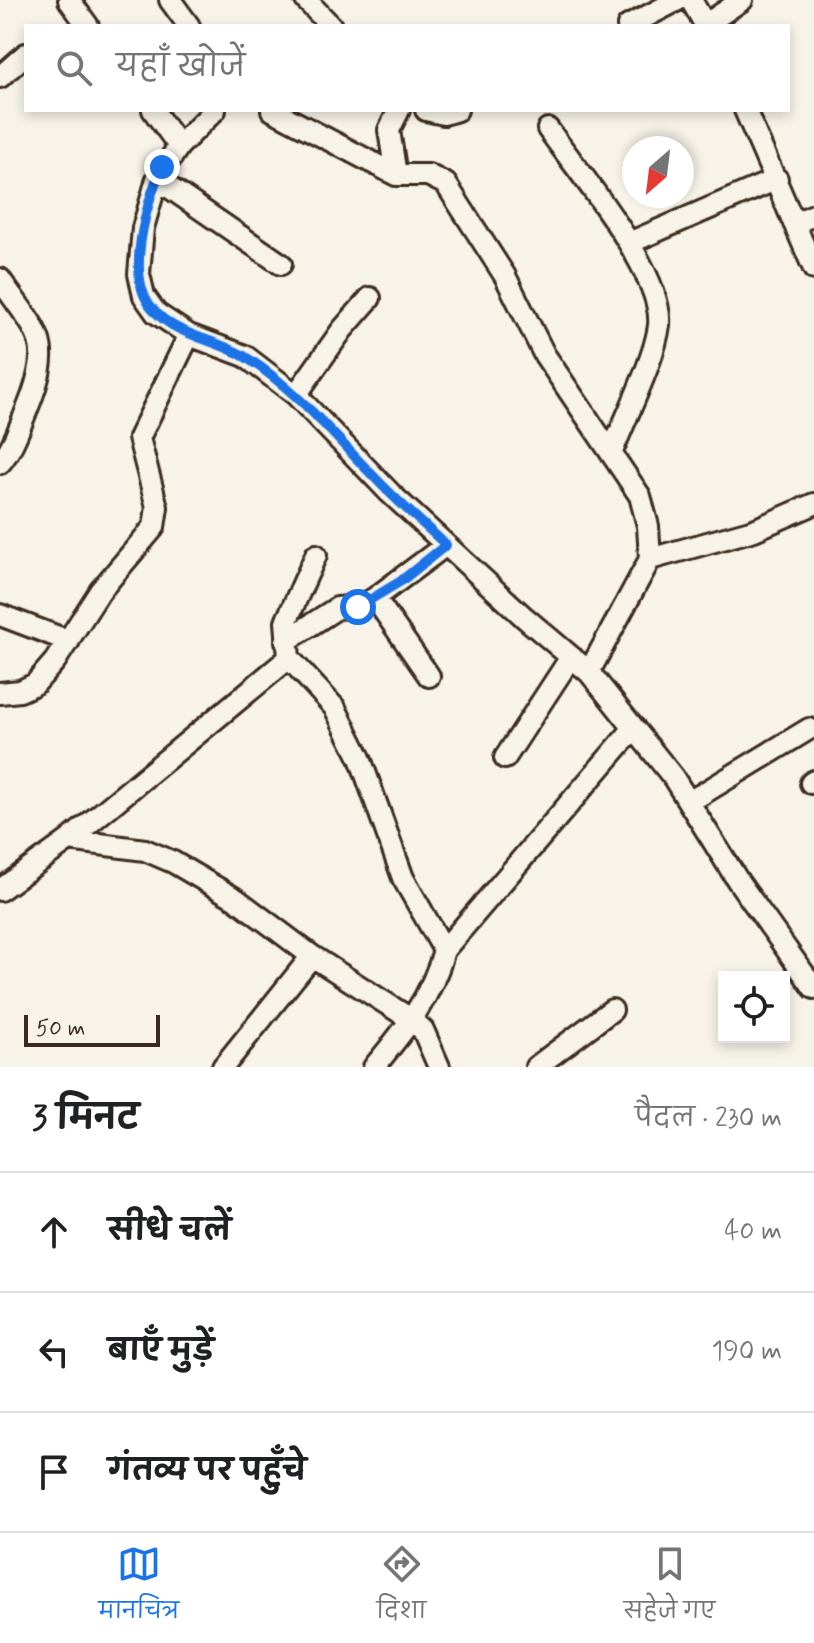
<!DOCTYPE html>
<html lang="hi">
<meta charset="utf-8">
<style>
body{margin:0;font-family:Mynerve,"Playpen Sans Deva",sans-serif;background:#f6f6f6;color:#202124}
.controls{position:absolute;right:24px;bottom:24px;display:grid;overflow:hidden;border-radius:0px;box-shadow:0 4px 12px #0003}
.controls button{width:72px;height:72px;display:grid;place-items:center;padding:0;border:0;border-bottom:2px solid #e0e0e0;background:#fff;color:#202124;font:40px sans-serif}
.compass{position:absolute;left:622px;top:136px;width:72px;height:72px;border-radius:50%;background:#fff;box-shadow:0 4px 12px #0003;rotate:208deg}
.scale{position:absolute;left:24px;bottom:20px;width:136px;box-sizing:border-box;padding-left:8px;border:4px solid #3b2a1e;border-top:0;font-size:22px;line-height:28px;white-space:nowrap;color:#3b2a1e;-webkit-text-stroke:6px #f7f3e8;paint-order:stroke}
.stop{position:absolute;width:24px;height:24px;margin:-18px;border:6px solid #1a73e8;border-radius:50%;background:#fff}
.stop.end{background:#1a73e8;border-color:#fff;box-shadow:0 2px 8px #0008}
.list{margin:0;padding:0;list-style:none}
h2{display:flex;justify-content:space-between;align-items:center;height:104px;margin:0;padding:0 32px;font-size:34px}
h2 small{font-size:26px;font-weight:400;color:#757577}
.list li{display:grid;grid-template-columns:52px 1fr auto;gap:24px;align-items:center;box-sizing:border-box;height:120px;padding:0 32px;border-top:2px solid #e0e0e0}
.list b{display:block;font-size:30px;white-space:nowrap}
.list em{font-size:26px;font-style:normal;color:#757577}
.icon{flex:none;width:44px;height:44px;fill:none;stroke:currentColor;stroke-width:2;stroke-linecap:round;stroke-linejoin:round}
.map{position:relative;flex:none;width:814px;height:1067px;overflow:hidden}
.search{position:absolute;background:#fff;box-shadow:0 4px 12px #0003;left:24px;right:24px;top:24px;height:88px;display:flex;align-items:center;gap:20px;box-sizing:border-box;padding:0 28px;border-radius:0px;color:#757577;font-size:30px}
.sheet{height:464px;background:#fff}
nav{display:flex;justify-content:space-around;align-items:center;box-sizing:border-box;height:112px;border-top:2px solid #e0e0e0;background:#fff;font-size:22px;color:#757577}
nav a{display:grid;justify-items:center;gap:4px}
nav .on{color:#1a73e8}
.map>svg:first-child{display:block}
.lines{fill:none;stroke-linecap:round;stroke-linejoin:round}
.minor-casing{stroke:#3b2a1e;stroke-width:26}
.minor{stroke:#f7f3e8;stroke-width:20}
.route{stroke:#1a73e8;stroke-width:10}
</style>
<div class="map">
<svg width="814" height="1067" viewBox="0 0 814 1067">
<rect width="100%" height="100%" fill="#f7f3e8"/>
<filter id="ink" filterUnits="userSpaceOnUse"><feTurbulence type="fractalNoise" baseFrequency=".0125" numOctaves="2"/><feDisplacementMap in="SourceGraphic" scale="16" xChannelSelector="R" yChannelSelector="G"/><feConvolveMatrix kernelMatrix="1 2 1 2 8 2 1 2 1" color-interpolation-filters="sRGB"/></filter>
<g filter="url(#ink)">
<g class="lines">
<!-- minor casing -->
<g class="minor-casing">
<path id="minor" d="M69 0 88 26
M170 0 189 26
M306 0 331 26
M691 0 706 26
M705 25 742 0
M628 26 678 0
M0 77 26 54
M153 110 179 146
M215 110 179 146 157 179 143 228 139 274 144 296 156 313 189 335 245 356 296 395 390 493 524 617 589 672 673 777 738 881 814 988
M272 110 396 175H428L446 184 505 276 544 354 640 496 648 526 650 559
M426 110 444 114 457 110
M745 110 814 269
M548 129C578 171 664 274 659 325 655 359 625 418 612 452
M396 175 389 130 399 110
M157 179 281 264
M795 223 814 215
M629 243 777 179
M0 279C38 335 55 339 28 407 20 426 13 448 0 463
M296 395 342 330 370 298
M316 555 286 622 289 658 335 708 360 758 403 878 444 950
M375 598 429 676
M0 615 69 641
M286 641 337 608 361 606 375 598 446 545
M589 672 650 559 754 530 814 504
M0 693 20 691 35 684 55 661 100 591 154 527 157 507 139 438 189 335
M505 758 571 657
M811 783 814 781
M689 802 809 729
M69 840 289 658
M0 890 69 840 145 850 173 862 236 899 312 956 412 1020 423 1030 439 1067
M223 1067 312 956
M374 1067C404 1031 432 997 444 950L634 728
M536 1067 612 1010"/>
</g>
<!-- minor -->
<use href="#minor" class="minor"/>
</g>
</g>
<g class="lines" filter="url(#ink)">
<!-- route -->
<path class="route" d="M162 167C148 198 129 264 145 297 164 336 215 337 247 358 302 393 342 446 388 491 407 510 427 527 446 545L401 581 358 607"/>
</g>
</svg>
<div class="controls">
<button><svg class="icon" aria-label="locate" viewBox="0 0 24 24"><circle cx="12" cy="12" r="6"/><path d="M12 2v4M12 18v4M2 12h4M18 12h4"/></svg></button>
</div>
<svg class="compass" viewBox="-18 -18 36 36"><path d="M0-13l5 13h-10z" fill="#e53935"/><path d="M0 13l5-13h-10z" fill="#757577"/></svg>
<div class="scale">50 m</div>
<div class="stop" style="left:358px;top:607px"></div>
<div class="stop end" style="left:162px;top:167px"></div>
<div class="search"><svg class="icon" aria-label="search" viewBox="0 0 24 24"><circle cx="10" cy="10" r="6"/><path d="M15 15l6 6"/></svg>यहाँ खोजें</div>
</div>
<section class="sheet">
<h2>3 मिनट<small>पैदल · 230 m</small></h2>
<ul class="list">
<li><svg class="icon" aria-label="ahead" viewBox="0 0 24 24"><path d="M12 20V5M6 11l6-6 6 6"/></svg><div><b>सीधे चलें</b></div><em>40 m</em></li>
<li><svg class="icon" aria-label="left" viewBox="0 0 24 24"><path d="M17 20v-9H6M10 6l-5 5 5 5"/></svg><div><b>बाएँ मुड़ें</b></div><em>190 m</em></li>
<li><svg class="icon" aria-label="arrive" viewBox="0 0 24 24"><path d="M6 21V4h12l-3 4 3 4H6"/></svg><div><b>गंतव्य पर पहुँचे</b></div></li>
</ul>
</section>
<nav>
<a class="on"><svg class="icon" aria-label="map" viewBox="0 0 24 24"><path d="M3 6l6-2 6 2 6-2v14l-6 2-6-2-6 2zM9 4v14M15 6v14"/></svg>मानचित्र</a>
<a><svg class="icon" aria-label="directions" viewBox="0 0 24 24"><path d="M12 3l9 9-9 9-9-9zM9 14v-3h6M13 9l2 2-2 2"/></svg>दिशा</a>
<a><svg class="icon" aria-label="saved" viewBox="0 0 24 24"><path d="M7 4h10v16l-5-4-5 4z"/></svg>सहेजे गए</a>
</nav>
